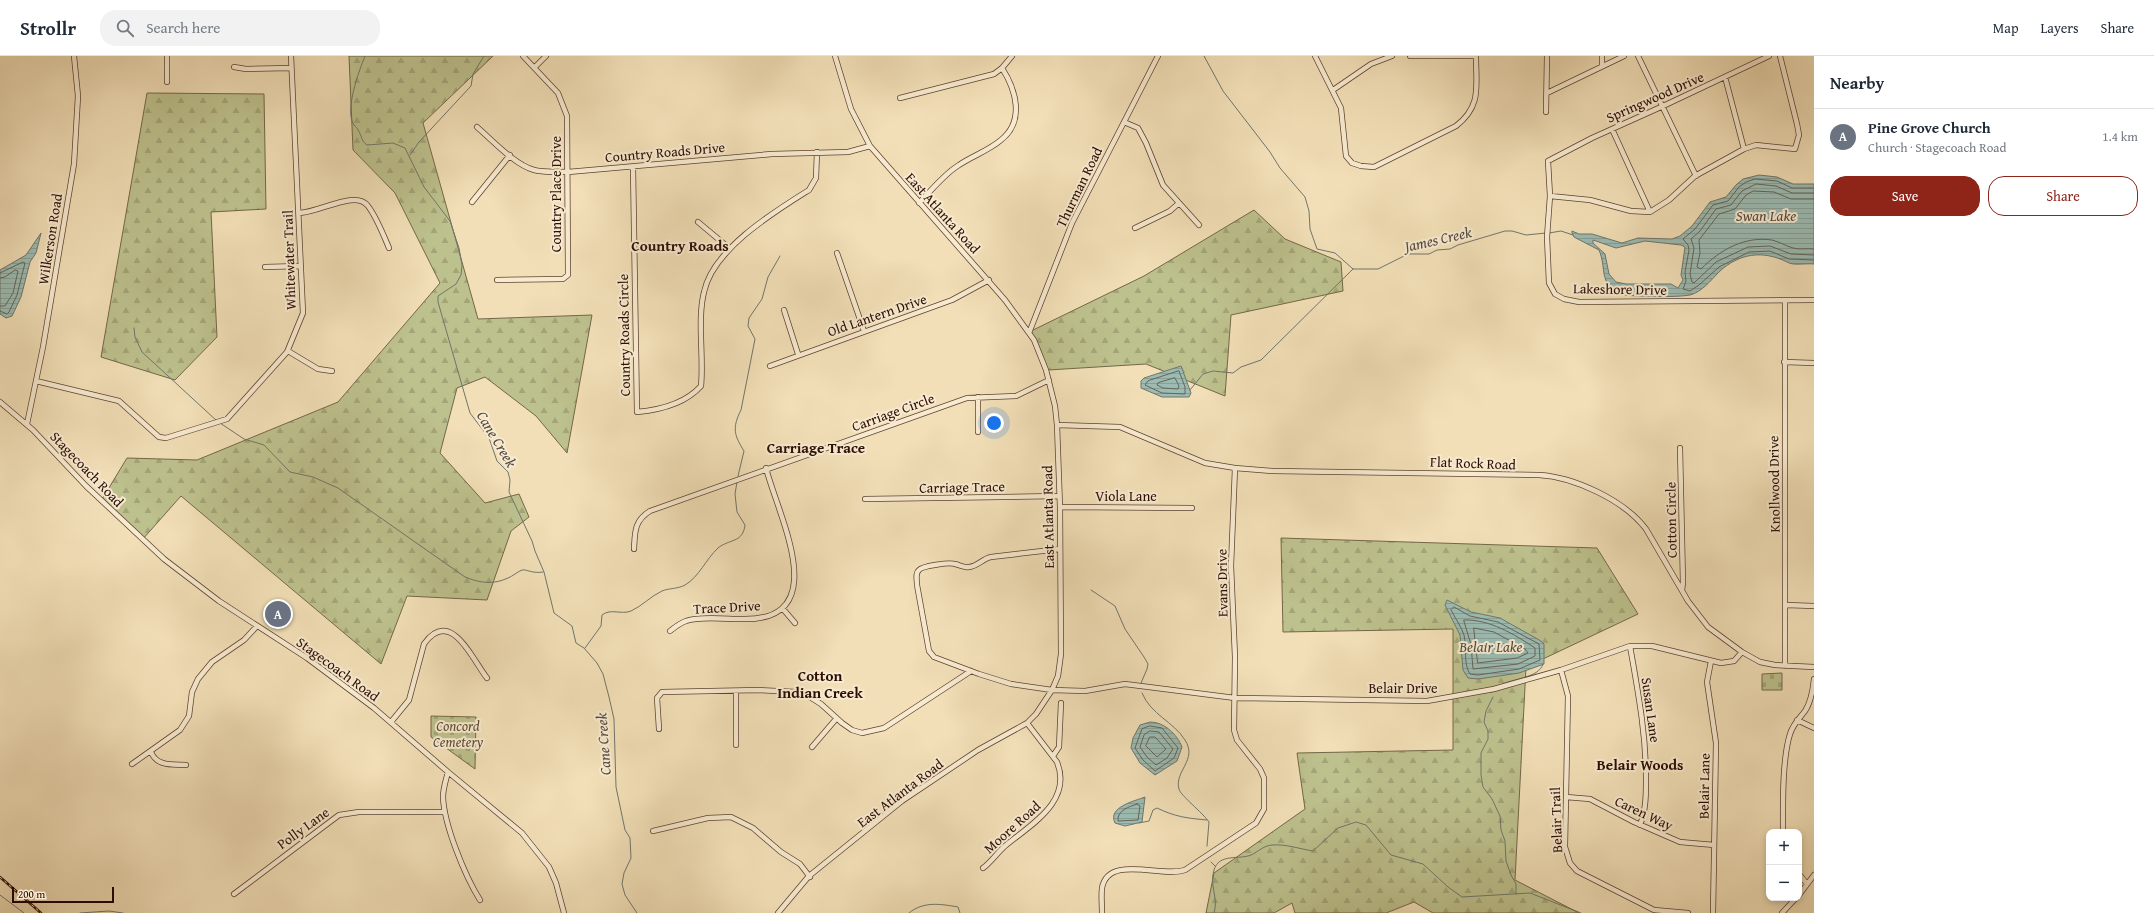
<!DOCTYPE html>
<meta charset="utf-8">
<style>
body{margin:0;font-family:"Gentium Book Plus",serif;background:#f2f2f3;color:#1f2937}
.controls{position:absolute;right:12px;bottom:12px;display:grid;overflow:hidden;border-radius:8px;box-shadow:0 2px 6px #0003}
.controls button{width:36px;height:36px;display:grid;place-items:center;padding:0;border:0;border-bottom:1px solid #e0e1e3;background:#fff;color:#1f2937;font:20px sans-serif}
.scale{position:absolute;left:12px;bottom:10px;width:102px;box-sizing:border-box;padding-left:4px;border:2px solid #2c0d02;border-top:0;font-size:11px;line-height:14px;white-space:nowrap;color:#2c0d02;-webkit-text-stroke:3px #f7ead0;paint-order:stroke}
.you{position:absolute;left:994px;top:367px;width:14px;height:14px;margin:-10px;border:3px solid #fff;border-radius:50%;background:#1a73e8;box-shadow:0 0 0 6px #1a73e833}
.badge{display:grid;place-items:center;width:26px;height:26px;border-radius:50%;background:#8f2418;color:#fff;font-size:13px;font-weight:700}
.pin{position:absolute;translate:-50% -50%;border:2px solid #fff;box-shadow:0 1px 4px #0006}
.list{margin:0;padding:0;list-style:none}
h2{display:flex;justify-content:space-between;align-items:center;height:52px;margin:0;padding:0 16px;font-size:17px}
h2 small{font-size:13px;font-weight:400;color:#747a83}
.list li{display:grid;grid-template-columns:26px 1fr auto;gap:12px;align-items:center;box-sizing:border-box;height:56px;padding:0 16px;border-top:1px solid #e0e1e3}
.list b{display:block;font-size:15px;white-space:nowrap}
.list p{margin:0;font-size:13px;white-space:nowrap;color:#747a83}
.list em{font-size:13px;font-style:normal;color:#747a83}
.actions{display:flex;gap:8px;padding:12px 16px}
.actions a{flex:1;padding:9px 0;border:1px solid #8f2418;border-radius:16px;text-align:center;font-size:14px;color:#8f2418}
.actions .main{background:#8f2418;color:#fff}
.icon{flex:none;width:22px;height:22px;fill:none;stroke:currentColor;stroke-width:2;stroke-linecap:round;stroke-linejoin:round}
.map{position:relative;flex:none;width:1814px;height:857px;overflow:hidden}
header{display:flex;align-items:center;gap:24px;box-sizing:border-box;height:56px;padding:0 20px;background:#fff;border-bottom:1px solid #e0e1e3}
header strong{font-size:19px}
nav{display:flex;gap:22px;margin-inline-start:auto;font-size:14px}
.search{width:280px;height:36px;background:#f2f2f3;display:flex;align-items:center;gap:10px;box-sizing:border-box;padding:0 14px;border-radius:16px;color:#747a83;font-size:15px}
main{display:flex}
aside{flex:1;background:#fff}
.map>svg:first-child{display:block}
.forest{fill:url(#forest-firs);stroke:#746748}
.cemetery{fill:url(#cemetery-stones);stroke:#746748}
.water{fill:url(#water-rules);stroke:#6f766c;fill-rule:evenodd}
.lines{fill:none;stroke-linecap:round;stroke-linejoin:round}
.shore{stroke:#64645a;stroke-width:1}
.stream{stroke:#6f766c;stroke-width:1}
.minor-casing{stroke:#5e422f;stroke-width:6}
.minor{stroke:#f7ead0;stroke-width:4.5}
.rail-casing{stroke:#2c0d02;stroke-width:2.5}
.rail{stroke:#f7ead0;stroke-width:1;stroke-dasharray:3;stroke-linecap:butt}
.labels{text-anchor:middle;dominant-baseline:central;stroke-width:4;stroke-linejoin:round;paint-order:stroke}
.street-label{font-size:14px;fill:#2c0d02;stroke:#f7ead0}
.park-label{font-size:14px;font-style:italic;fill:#5f4c33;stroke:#f7ead0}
.water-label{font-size:15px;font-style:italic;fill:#534a40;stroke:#f7ead0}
.neighbourhood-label{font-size:15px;font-weight:bold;fill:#2c0d02;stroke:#f7ead0}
</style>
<header>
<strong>Strollr</strong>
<div class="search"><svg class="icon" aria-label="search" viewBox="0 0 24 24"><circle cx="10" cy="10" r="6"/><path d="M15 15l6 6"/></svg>Search here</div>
<nav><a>Map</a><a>Layers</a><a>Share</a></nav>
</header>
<main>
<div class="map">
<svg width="1814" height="857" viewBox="0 0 1814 857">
<defs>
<pattern id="forest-firs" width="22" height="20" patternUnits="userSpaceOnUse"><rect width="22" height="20" fill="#bdc18d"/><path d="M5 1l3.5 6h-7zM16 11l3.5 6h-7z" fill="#a3a578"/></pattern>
<pattern id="cemetery-stones" width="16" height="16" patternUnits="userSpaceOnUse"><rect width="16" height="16" fill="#bdc18d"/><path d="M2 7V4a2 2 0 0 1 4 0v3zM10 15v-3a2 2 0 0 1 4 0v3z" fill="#a3a578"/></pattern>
<pattern id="water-rules" width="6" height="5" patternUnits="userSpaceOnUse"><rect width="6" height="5" fill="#9cbcb3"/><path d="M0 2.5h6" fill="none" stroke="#87a098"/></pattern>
</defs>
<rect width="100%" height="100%" fill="#f2dfb7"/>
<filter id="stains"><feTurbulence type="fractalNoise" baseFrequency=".005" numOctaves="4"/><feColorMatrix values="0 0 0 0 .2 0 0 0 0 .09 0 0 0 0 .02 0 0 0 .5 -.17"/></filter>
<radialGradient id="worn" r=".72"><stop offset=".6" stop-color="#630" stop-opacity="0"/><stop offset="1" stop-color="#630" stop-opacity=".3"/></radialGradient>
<!-- forest -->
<path class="forest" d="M349 0H493L423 67 478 263 592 259 567 397 536 360 485 321 457 332 440 397 485 447 519 438 529 461 511 475 487 544 407 540 381 608 181 440 142 484 101 445 127 402 197 404 338 346 440 227 395 137 353 94Z
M147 37 264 38 266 153 211 156 217 281 175 324 101 301Z
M1254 154 1285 183 1341 206 1343 235 1231 259 1225 340 1146 308 1048 314 1029 276 1144 220Z
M1281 482 1597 492 1638 558 1526 611 1515 824 1579 857H1433L1414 846 1386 857H1295L1292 847 1274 857H1206L1214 817 1305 753 1297 697 1453 694V573L1283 576Z"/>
<!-- cemetery -->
<path class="cemetery" d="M1782 617V634H1762V618Z
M431 660 476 661 475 713 431 681Z"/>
<!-- water -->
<path class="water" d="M1759 119 1777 121 1793 128H1814V208C1806 207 1793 210 1787 206 1763 194 1739 197 1719 216 1711 224 1702 236 1690 239 1673 242 1638 240 1620 239 1598 226 1607 213 1599 194L1574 181 1572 177V175L1579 178H1592L1622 187 1638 182 1672 183 1680 180 1692 170 1710 146 1726 141 1736 129 1743 123ZM1593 184 1616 192 1645 185 1681 189 1685 191 1681 219 1683 224 1678 232 1671 228H1626L1616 226 1609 218 1605 198 1593 187Z
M41 177 36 197 30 206 21 241 12 260 6 262 0 258V214L26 199Z
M1181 310 1191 337 1189 341H1162L1141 332V325L1144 322Z
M1447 544 1471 556 1500 562 1541 585 1544 588V608L1519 617 1478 623 1468 622 1463 614 1460 579 1445 549Z
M1150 666C1164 666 1177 678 1182 691L1177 705 1155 719 1140 707 1131 692 1133 682 1140 669Z
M1145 741 1142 766 1125 770 1115 767C1107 751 1135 745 1145 741Z"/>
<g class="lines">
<!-- shore -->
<path class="shore" d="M1814 132H1792L1777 125 1755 123 1746 126 1739 131 1728 145 1713 149 1695 173 1683 183 1688 189 1689 194 1685 216 1686 225 1683 233 1690 235 1699 229 1719 211 1749 196 1770 195 1789 203 1814 204
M1814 137H1792L1776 130 1756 128 1742 135 1731 149 1716 153 1700 175 1691 183 1694 192 1690 218 1692 226 1694 227 1716 206 1748 191 1770 190 1791 198 1814 199
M1814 143H1791L1774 136 1753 135 1746 139 1735 153 1719 158 1699 184 1700 197 1697 211 1701 213C1720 194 1744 180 1772 184 1780 186 1786 190 1793 192 1799 194 1807 192 1814 193
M0 217 23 206 25 207 17 239 9 256 7 258 0 255
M0 222 5 221 15 214 18 215 13 237 5 250H0
M1179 315 1185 331V338L1162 337 1145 329 1148 325Z
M1175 322 1179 330 1178 333 1163 332 1157 329 1158 327Z
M1454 551 1470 560 1498 566 1539 588 1540 604 1519 613 1478 619 1470 618C1463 608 1467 591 1464 579 1461 570 1455 562 1451 554Z
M1464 564C1489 563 1514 578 1535 592V600L1518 608 1473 613 1471 589Z
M1474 572 1494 576 1525 593 1528 597 1517 602 1478 607Z
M1150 670 1162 672 1178 692 1174 702 1155 715 1143 704 1135 692 1142 673Z
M1150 675 1159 676 1173 693 1167 702 1156 709 1147 701 1140 691 1144 679Z
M1150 681H1155L1166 693 1157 701 1146 690Z
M1137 748 1140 750 1138 764 1118 765C1117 754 1129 751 1137 748Z"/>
<!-- stream -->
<path class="stream" d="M365 0C359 15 344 55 354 69 356 71 357 72 358 74 362 80 361 85 367 89L393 87 405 92 424 131 450 165 459 192 462 209 461 219 456 228 438 240V246L470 357 489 382 497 405 508 416 510 424 509 436 532 485 535 495 544 516 554 557 572 570 576 587 584 592 597 607 603 618 609 641 614 663 616 731 625 774 630 782 631 802 624 817 622 828 625 839 637 857
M1204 0 1223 35 1270 96 1280 112 1305 141 1309 155 1310 173 1317 193 1335 197 1353 213H1378L1408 198H1429L1437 194 1450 193 1458 189 1505 175H1512L1526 179 1546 177
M410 99 419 86 471 30 473 18 484 0
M1549 177 1561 175 1573 179
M134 272 135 281 142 296 217 365
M1190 334 1203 318 1213 315 1233 317 1241 311 1261 304 1353 213
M220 367 244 383 264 389 290 416 313 421 338 432 465 521C480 527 493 529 508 522 513 520 517 516 522 514 526 513 533 518 543 516
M738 420 744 395C734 379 732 372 741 354L755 283 748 270 749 262 762 243 768 221 780 200
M1091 534 1115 550 1125 573 1144 601 1148 608 1147 613 1141 627
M585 592 601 570 602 559C611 552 621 559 631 555 642 550 651 540 662 535 669 532 678 533 685 529 699 521 706 503 718 492 729 483 743 487 745 469L737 456 735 438 737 426
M1499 630C1510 622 1539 623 1543 608
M1142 637C1151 659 1173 665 1185 684 1198 704 1174 715 1179 733 1180 739 1203 757 1209 766L1207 790
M1493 641 1486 655 1484 666 1488 675V683L1481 697V719L1483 731 1492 743 1500 760 1501 774 1505 785 1506 805 1511 819 1516 828V838
M1139 767 1149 765 1153 754 1157 752C1176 761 1186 762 1207 764
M1211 806 1215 810
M0 839 24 857
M80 857 109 855 123 857
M909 857C923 845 941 848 958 851L960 857
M1214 857C1219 843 1209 829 1214 814 1219 797 1239 804 1251 799 1258 796 1264 789 1273 789 1286 788 1300 793 1313 795L1338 772 1356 766 1366 769 1391 799 1423 808 1448 831 1462 841 1530 837 1581 857"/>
<!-- minor casing -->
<g class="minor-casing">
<path id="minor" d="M1315 0 1341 52 1346 100 1352 107 1361 110 1374 111 1456 70C1482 50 1476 30 1476 0
M1410 0H1476
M1638 0 1696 120
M1769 0 1661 51 1592 82 1548 105 1550 140 1547 181 1549 227 1555 238 1564 243 1579 246 1814 244
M1602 9V0
M234 11 246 13 291 12
M535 11 546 0
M1725 21 1744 93
M167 26V0
M1333 34 1371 8 1392 0
M1547 37 1624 0
M900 42 994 18 1002 12 1012 0
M1546 56 1547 0
M1124 66 1138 72 1146 87 1163 129 1199 169
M477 71C492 84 515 109 534 114 545 117 557 115 568 116L772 98 848 96 870 90
M1612 73 1650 156
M633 111 637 356C659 354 685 348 701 330 704 301 697 264 704 236 713 193 774 156 809 134L816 122 817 96
M1550 140 1590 144 1631 155 1650 156 1669 144 1695 120 1744 93 1756 89 1795 93 1799 79 1797 68 1780 0
M472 146 510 99
M919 147C931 135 944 118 959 109 972 100 988 95 1001 84 1025 65 1016 34 1002 12
M299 157C319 157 356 133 368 150 377 162 383 178 389 192
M698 166 729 192
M1135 172 1170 155 1179 147
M837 197 864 275
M265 211 301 210
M497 224 563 223 568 219 567 60 558 37 523 0
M1785 245V610
M784 254 798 298
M1029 277 1072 167 1158 0
M288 295 318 313 332 315
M1784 306 1814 307
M770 310 952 244 989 224
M36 325 119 345 159 381 166 382 227 363 287 296 303 257 291 0
M978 341V376
M0 346 33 374 86 430 164 503 219 545 307 602 374 652 448 716 522 777 549 811 556 827 564 857
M27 368 43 291 74 108 78 40 74 0
M1057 369 1120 371 1205 407 1235 412 1273 415 1539 419C1574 421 1624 444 1646 473L1688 545 1708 571 1742 596 1760 606 1775 609 1814 611
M1680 392 1683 527 1682 534
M865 443 1059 440
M1060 451 1192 452
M634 493C635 476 634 465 650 455L967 342 1016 340 1049 324
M1060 493 991 501C982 503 978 510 969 511 963 512 960 509 955 508 950 506 922 510 919 514 915 517 917 524 917 529L929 595 934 601 979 618 1011 628 1052 634 1085 635 1125 628 1235 642 1427 645 1494 633 1561 614 1630 590H1652L1721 607 1734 605 1742 596
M1786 549 1814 550
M783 553 795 567
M670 575C675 571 680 567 686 565 697 560 727 563 740 563 836 567 778 460 766 412
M1630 590C1638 636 1646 677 1646 723 1646 739 1646 754 1640 769
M1711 605 1707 626 1716 687 1713 857
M1561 614 1568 640 1565 791 1570 807 1577 815 1654 854 1688 857
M736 635V689
M1797 664 1814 672
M391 666 409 644 424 588C451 550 473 605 487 622
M659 673 657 642 662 636 759 634 797 636 810 641 821 648 842 667 852 674 862 677 884 672 971 615
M812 691 836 663
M151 696C157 711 173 708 186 709
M1053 700 1059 691 1061 647
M132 708 180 674 189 660 192 636 198 623 212 606 244 584 257 570
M448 716C446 724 443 732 443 741 444 769 465 820 480 844
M1566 741 1590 743 1634 766 1680 786 1714 789
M653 775 708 762 731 761 753 772 781 796 800 808 810 821
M1783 776C1783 748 1782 704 1790 678 1793 668 1799 663 1805 655 1811 646 1813 633 1814 623
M983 812C991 806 997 797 1005 790 1030 769 1073 746 1057 706L1027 667
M1799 818 1807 828
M234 838 339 759 359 756H445
M1799 839 1814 819
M778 857 809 820 902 745 978 694 1027 667 1036 658 1052 634 1058 620 1061 598 1060 451 1057 369 1055 350 1046 314 1034 284 1005 244 870 90 851 53 835 0
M1102 857C1102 849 1101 840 1102 832 1108 798 1162 822 1185 814L1256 767 1264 753V722L1260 713 1237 684 1234 674 1235 601 1231 510 1235 412
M1782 857 1796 842"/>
</g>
<!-- minor -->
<use href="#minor" class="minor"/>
<!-- rail casing -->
<g class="rail-casing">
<path id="rail" d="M0 821 41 857"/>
</g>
<!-- rail -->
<use href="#rail" class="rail"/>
</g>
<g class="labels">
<!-- street labels -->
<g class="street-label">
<text transform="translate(1655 41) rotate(-24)">Springwood Drive</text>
<text transform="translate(665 96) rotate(-5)">Country Roads Drive</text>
<text transform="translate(1079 131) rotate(-64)">Thurman Road</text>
<text transform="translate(556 138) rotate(-90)">Country Place Drive</text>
<text transform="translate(943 157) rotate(48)">East Atlanta Road</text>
<text transform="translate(50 183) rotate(-81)">Wilkerson Road</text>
<text transform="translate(289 204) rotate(-92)">Whitewater Trail</text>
<text transform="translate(1620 233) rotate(1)">Lakeshore Drive</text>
<text transform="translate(877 259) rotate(-19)">Old Lantern Drive</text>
<text transform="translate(624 279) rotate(-91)">Country Roads Circle</text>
<text transform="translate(893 356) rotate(-20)">Carriage Circle</text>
<text transform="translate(1473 407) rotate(2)">Flat Rock Road</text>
<text transform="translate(87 413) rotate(46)">Stagecoach Road</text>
<text transform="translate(1774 428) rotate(-91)">Knollwood Drive</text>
<text transform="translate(962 431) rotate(-1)">Carriage Trace</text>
<text x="1126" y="440">Viola Lane</text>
<text transform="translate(1048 461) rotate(-91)">East Atlanta Road</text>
<text transform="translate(1671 464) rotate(-91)">Cotton Circle</text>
<text transform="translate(1222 527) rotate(-91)">Evans Drive</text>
<text transform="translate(727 551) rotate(-3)">Trace Drive</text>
<text transform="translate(338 613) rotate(36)">Stagecoach Road</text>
<text x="1403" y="632">Belair Drive</text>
<text transform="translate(1651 654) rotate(82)">Susan Lane</text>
<text transform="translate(1704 730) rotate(-89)">Belair Lane</text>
<text transform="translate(900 737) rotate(-37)">East Atlanta Road</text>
<text transform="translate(1644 757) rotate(25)">Caren Way</text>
<text transform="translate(1556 764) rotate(-92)">Belair Trail</text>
<text transform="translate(1012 771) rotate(-42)">Moore Road</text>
<text transform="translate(303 772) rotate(-36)">Polly Lane</text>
</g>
<!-- park labels -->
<g class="park-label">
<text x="458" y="670">Concord<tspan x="458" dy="16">Cemetery</tspan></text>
</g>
<!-- water labels -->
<g class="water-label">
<text x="1766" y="159">Swan Lake</text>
<text transform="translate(1438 183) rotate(-13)">James Creek</text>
<text transform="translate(497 383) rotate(59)">Cane Creek</text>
<text x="1491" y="590">Belair Lake</text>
<text transform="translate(603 688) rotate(-94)">Cane Creek</text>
</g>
<!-- neighbourhood labels -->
<g class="neighbourhood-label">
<text x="680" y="189">Country Roads</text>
<text x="816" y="391">Carriage Trace</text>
<text x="820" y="619">Cotton<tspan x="820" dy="17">Indian Creek</tspan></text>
<text x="1640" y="708">Belair Woods</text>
</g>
</g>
<rect width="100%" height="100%" filter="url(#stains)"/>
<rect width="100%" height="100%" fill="url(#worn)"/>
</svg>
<div class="controls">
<button>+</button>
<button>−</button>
</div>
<div class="scale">200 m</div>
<div class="you"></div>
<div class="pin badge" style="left:278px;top:558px;background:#6b7280">A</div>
</div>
<aside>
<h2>Nearby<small></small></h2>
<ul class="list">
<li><span class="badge" style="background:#6b7280">A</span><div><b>Pine Grove Church</b><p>Church · Stagecoach Road</p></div><em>1.4 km</em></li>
</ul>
<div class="actions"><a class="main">Save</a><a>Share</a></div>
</aside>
</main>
